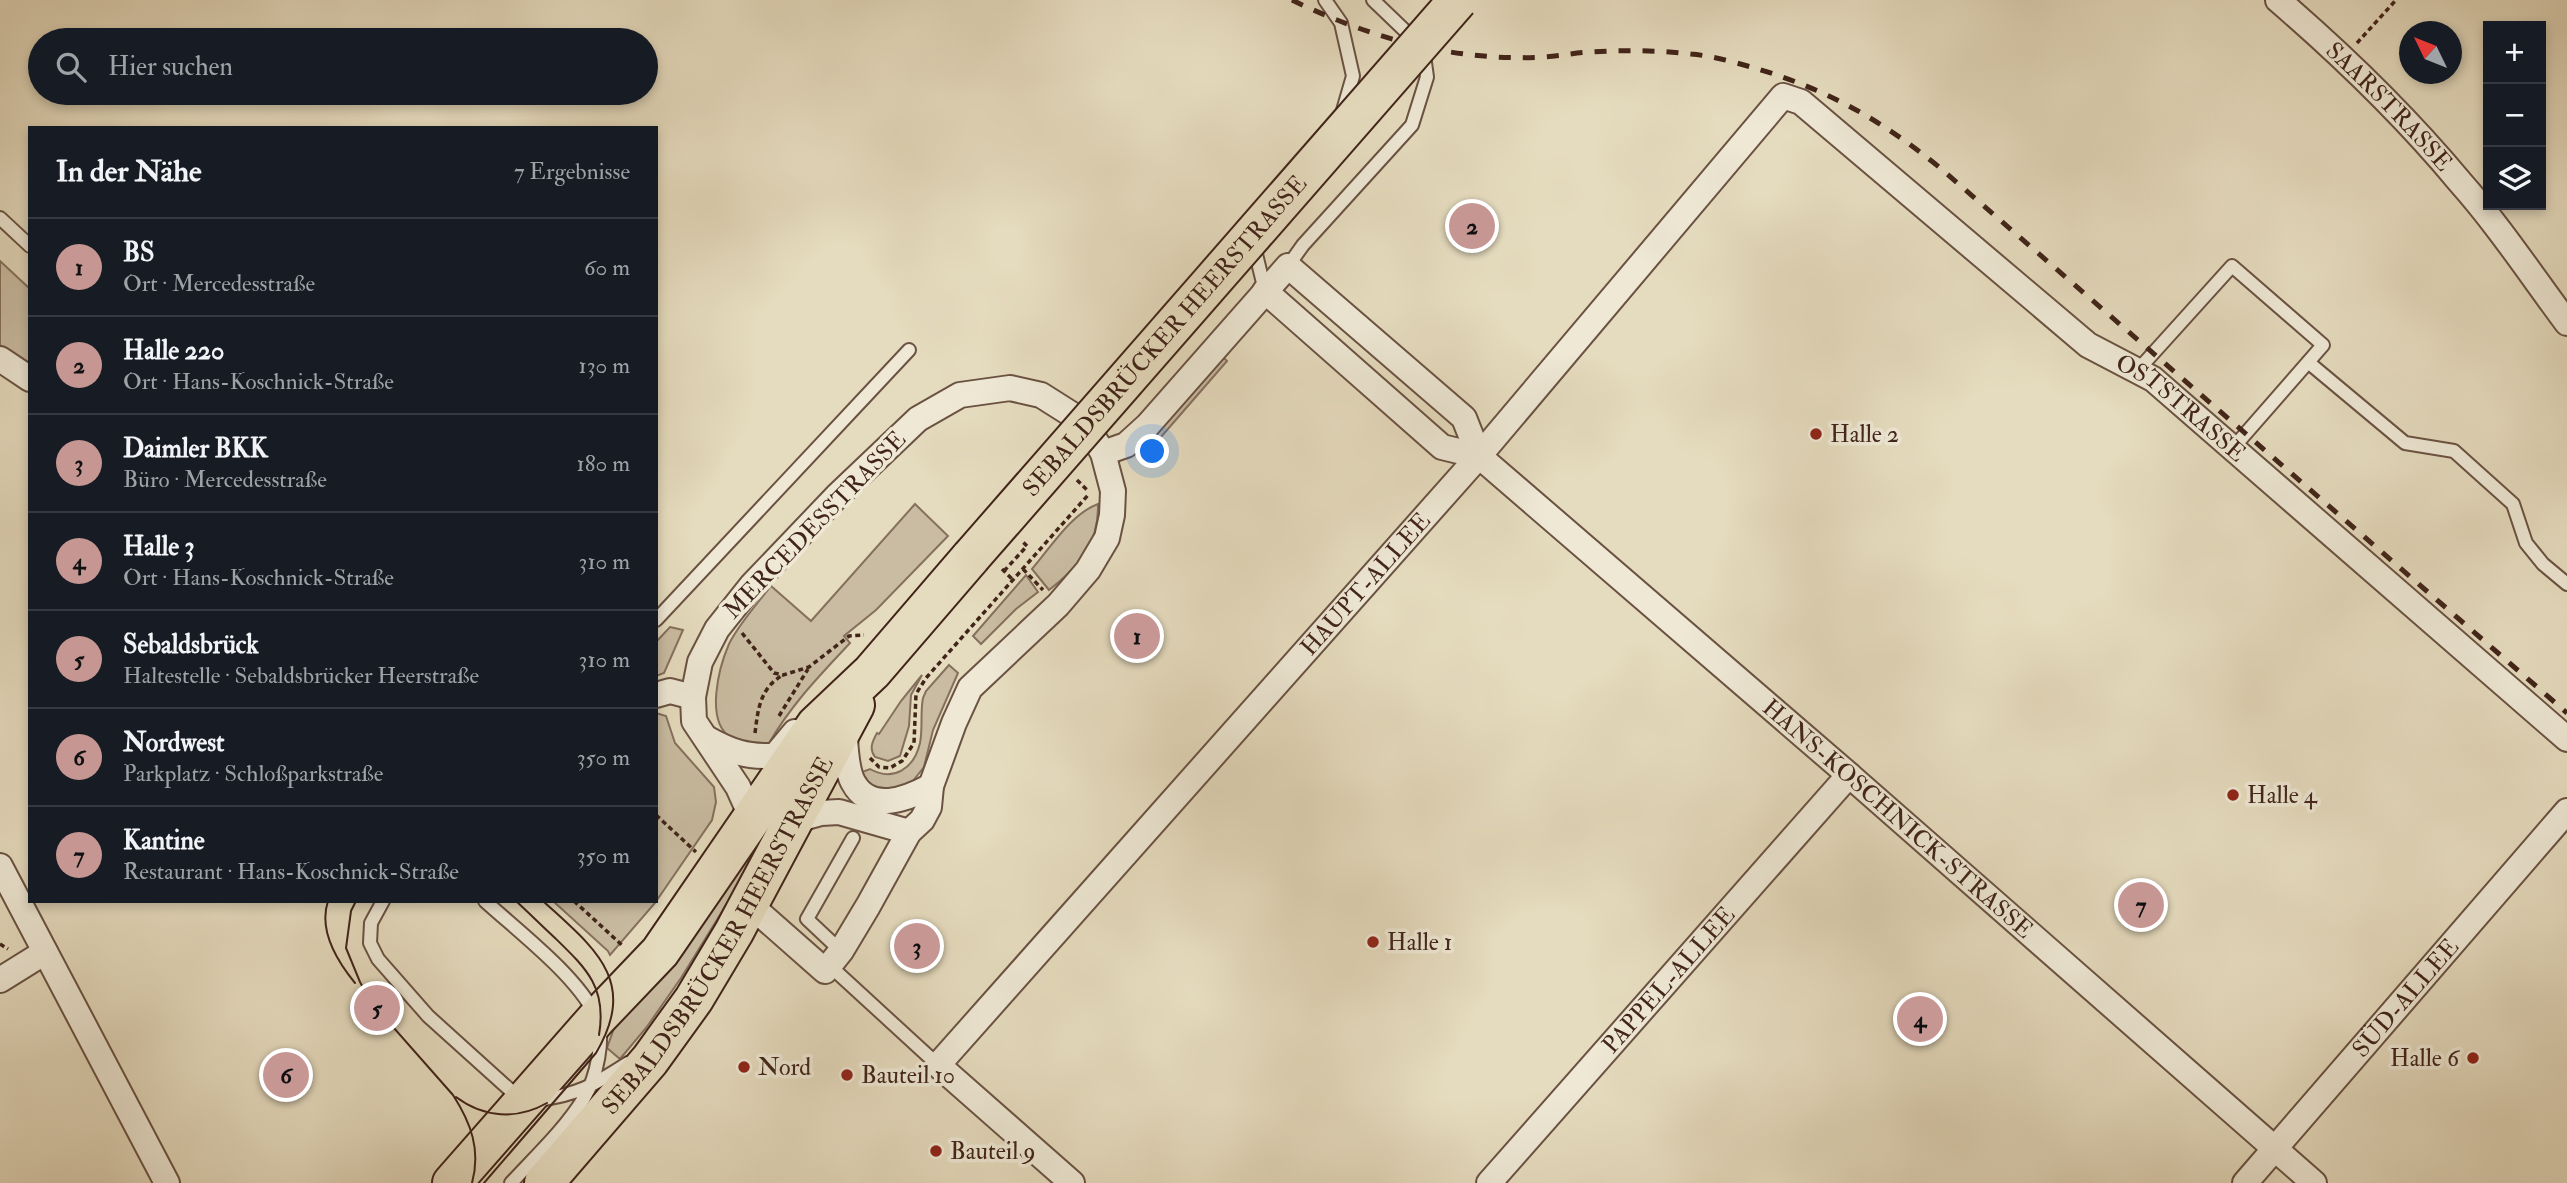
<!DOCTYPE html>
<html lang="de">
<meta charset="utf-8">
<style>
body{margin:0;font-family:"IM FELL Double Pica",serif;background:#20242c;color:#f1f3f6}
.controls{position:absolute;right:21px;top:21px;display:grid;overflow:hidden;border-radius:0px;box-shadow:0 4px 10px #0003}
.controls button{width:63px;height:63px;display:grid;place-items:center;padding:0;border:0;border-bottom:2px solid #363941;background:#171b24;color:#f1f3f6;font:35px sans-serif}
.compass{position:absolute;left:2399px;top:21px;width:63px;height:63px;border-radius:50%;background:#171b24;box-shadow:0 4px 10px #0003;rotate:313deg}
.you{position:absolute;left:1153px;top:452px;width:24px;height:24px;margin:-18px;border:5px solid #fff;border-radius:50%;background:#1a73e8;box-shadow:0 0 0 10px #1a73e833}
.badge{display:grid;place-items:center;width:46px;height:46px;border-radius:50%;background:#c59692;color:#111;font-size:23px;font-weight:700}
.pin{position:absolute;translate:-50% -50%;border:4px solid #fff;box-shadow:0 2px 7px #0006}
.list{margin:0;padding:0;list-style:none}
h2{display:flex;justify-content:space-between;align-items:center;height:91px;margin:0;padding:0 28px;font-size:30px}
h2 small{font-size:23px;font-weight:400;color:#9ea1a6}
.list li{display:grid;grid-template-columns:46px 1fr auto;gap:21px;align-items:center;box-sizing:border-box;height:98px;padding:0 28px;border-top:2px solid #363941}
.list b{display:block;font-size:26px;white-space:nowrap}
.list p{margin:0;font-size:23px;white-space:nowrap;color:#9ea1a6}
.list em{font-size:23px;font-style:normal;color:#9ea1a6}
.icon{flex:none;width:38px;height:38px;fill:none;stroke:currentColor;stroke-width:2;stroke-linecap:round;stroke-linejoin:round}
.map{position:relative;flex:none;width:2567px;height:1183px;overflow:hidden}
.search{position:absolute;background:#171b24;box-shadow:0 4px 10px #0003;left:28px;top:28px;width:630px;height:77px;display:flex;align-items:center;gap:18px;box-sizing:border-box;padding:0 24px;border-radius:38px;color:#9ea1a6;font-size:26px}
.panel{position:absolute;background:#171b24;box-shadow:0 4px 10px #0003;left:28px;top:126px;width:630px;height:777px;border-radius:0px}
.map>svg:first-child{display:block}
.green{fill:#c9bca2;stroke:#85705e;stroke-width:2}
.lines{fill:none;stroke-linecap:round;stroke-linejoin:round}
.service-casing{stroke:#6a5242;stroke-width:16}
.minor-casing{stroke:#6a5242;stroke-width:28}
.primary-casing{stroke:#412419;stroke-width:42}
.path{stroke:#412419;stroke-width:3.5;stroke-dasharray:5 3.5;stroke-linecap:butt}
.service{stroke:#eee8d5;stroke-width:12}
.minor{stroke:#eee8d5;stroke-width:24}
.primary{stroke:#e5dbbe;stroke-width:38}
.tram{stroke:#412419;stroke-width:2}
.rail{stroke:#412419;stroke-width:5;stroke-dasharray:12 12;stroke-linecap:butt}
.primary-bridge-casing{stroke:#412419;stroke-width:42;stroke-linecap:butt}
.primary-bridge{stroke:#e5dbbe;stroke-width:38}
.poi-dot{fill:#8f2418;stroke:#eee8d5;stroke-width:2.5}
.labels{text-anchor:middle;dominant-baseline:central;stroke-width:7;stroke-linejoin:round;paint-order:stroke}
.street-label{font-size:24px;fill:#412419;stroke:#eee8d5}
.poi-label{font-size:24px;fill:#412419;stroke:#eee8d5;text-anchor:start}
</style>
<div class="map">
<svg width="2567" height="1183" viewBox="0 0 2567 1183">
<rect width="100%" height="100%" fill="#e5dbbe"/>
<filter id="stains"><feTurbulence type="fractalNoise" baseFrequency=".00286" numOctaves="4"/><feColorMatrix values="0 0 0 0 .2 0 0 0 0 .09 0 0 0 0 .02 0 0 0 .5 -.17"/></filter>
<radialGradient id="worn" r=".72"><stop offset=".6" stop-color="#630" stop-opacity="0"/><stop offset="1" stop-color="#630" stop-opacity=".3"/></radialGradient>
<!-- green -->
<path class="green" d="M0 261 30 289V365L0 345Z
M1222 356 1227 361 1154 445 1145 442Z
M915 504 948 536 876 610 844 636 850 643C819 676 790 706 768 745 756 744 741 744 730 737 705 720 719 667 729 644 739 624 757 604 771 586L811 621Z
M1098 504C1099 544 1079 567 1049 590L1032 569C1051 547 1071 514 1098 504Z
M1026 575 1038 592 1016 609 981 644 973 636Z
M670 627 683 630 664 673 656 676V642Z
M949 665 958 673 933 730 924 767 908 787 878 791 867 783 862 772 870 769C893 782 914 769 920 743 923 728 920 713 923 698L926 691Z
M922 675 911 695 909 726 900 756 888 761 875 757C869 749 872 742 877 733L879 734 901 701Z
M656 713 666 716 675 743 714 787 716 802 712 820 655 903 610 955 608 951 553 901H656Z
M776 803 760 850 681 978 646 1028 620 1059 607 1048 618 1017Z"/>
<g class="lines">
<!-- service casing -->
<g class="service-casing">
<path id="service" d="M1325 0 1341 23 1353 76 1342 114
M0 218 30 246
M1254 246 1265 291
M1288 266 1303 245 1412 125 1427 77 1423 48 1373 0
M2308 362 2405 443 2454 451 2513 504 2526 543 2543 564 2567 584
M2138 370 2232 266 2323 345 2233 448
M656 620 909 350
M383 901 371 923 370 943 378 959 428 1016 520 1099
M485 901C519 932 576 975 596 1016 606 1037 596 1079 584 1098 565 1129 536 1156 511 1183
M841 951 807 919 853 838
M829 965 938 1065
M537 1100C578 1095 594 1085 628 1063"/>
</g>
<!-- minor casing -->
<g class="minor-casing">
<g id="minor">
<path id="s1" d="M2278 0C2343 56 2405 116 2460 182 2499 226 2532 276 2567 323"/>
<path id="s2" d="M1265 291 1442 447 1479 456 1849 775 2314 1183"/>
<path d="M0 359 30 379"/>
<path d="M1103 453 1126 445 1148 425 1288 266 1464 418 1479 456"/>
<path d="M656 695 670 691 693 697"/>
<path d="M844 727C846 743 845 767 853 782 870 814 907 799 931 786"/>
<path d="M706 738C731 752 746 757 775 756L795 732"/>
<path d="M792 821 821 813 839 812 909 832"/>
<path d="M0 866 167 1183"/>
<path d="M749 904 825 971 841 951 868 906 909 832 922 820 929 807 931 786 954 723 970 688 1058 605 1088 570 1107 538 1112 515 1113 491 1103 453 1092 435 1071 414 1041 395 1010 388 960 395 918 419 837 496 752 585 717 629 700 662 693 697 694 721 738 787 751 816"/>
<path d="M0 980 45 952"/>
<path id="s3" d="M1072 1183 938 1065 1479 456 1783 96 1801 102 2088 345 2153 379 2567 739"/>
<path id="s4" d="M1489 1183 1849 775"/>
<path id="s5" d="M2245 1183 2567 811"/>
</g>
</g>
<!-- primary casing -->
<g class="primary-casing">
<g id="primary">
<path d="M452 1183 597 1018 660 952 816 725 872 672 971 557"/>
<path id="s6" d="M544 1183 650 1060 694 999 734 932 855 705"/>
</g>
</g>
<!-- path -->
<path class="path" d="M2357 43 2396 0
M1077 480 1089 492
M1002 569 1013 580
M1023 569 1043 590
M1004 571 1027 546 1023 542
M742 633 774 673 783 675 809 667 849 636 864 635
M779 716 808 669
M755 733C758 709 760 688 783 675
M870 758 879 767 890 768 902 761 914 743 916 694 926 678 1089 494
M656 815 696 852
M574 901 624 947
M0 944 8 949"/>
<!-- service -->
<use href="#service" class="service"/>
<!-- minor -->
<use href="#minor" class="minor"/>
<!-- primary -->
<use href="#primary" class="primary"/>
<!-- tram -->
<path class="tram" d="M328 901C318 931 337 961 355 983
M356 901 351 911 346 948 360 982 371 1002 453 1095C471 1123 481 1150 472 1183
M516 901C529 913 542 926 555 938 587 969 607 988 599 1035
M456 1097C484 1118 517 1120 547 1103
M484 1183 596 1053C639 980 594 948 543 901"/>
<!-- rail -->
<path class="rail" d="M1292 0C1370 38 1455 62 1543 57 1559 56 1574 53 1590 52 1624 50 1657 50 1691 54 1714 56 1737 63 1758 69 1830 91 1881 120 1939 167L2567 713"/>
<!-- primary-bridge casing -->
<g class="primary-bridge-casing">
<g id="primary-bridge">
<path id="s7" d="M971 557 1458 0"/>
</g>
</g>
<!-- primary-bridge -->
<use href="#primary-bridge" class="primary-bridge"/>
</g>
<!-- markers -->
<g class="poi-dot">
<circle cx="1816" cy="434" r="7"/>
<circle cx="2233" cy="795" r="7"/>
<circle cx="1373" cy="942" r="7"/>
<circle cx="2473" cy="1058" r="7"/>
<circle cx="744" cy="1067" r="7"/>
<circle cx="847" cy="1075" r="7"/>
<circle cx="936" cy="1151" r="7"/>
</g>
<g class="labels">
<!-- street labels -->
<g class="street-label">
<text stroke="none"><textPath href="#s1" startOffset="154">SAARSTRASSE</textPath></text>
<text stroke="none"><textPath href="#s7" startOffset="294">SEBALDSBRÜCKER HEERSTRASSE</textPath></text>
<text stroke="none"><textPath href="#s3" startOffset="1972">OSTSTRASSE</textPath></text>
<text transform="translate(815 525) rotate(-46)">MERCEDESSTRASSE</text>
<text stroke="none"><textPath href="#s3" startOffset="822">HAUPT-ALLEE</textPath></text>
<text stroke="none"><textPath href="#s2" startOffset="828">HANS-KOSCHNICK-STRASSE</textPath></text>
<text stroke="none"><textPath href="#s6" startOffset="304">SEBALDSBRÜCKER HEERSTRASSE</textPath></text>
<text stroke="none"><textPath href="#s4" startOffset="271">PAPPEL-ALLEE</textPath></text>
<text stroke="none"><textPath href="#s5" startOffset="245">SÜD-ALLEE</textPath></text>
</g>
<!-- poi labels -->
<g class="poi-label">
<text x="1830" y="434">Halle 2</text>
<text x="2247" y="795">Halle 4</text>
<text x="1387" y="942">Halle 1</text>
<text x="2459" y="1058" text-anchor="end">Halle 6</text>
<text x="758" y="1067">Nord</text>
<text x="861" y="1075">Bauteil 10</text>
<text x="950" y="1151">Bauteil 9</text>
</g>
</g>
<rect width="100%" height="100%" filter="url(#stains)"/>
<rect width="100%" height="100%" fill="url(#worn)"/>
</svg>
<div class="controls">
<button>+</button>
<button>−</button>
<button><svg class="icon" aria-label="layers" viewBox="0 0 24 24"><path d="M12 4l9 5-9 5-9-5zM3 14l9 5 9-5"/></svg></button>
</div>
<svg class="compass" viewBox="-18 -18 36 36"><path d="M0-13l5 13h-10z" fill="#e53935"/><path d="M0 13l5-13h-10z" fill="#9ea1a6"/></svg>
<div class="you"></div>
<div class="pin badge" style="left:1137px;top:636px">1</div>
<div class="pin badge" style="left:1472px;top:226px">2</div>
<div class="pin badge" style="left:917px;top:946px">3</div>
<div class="pin badge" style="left:1920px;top:1019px">4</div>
<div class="pin badge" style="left:377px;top:1008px">5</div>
<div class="pin badge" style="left:286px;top:1075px">6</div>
<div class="pin badge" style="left:2141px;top:905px">7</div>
<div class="search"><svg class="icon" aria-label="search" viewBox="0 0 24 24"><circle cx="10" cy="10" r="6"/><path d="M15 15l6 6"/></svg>Hier suchen</div>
<section class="panel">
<h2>In der Nähe<small>7 Ergebnisse</small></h2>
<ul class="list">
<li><span class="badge">1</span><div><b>BS</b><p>Ort · Mercedesstraße</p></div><em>60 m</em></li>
<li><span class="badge">2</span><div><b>Halle 220</b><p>Ort · Hans-Koschnick-Straße</p></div><em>130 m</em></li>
<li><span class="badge">3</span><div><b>Daimler BKK</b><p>Büro · Mercedesstraße</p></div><em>180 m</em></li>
<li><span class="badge">4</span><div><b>Halle 3</b><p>Ort · Hans-Koschnick-Straße</p></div><em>310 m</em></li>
<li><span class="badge">5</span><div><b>Sebaldsbrück</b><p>Haltestelle · Sebaldsbrücker Heerstraße</p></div><em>310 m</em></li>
<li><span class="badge">6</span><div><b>Nordwest</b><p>Parkplatz · Schloßparkstraße</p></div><em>350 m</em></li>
<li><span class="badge">7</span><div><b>Kantine</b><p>Restaurant · Hans-Koschnick-Straße</p></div><em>350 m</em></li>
</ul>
</section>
</div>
